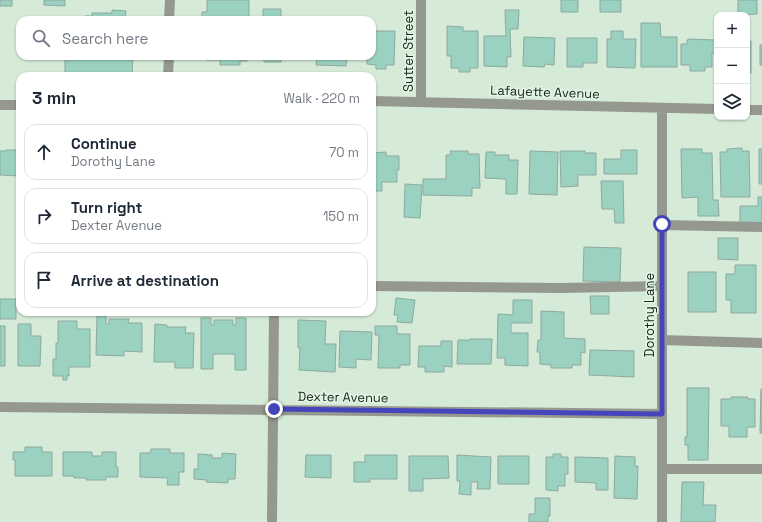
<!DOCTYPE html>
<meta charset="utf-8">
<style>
body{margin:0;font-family:"Space Grotesk",sans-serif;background:#f6f6f7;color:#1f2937}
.controls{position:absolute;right:12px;top:12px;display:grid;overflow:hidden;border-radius:8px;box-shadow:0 1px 3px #0004}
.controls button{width:36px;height:36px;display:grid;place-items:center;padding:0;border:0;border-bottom:1px solid #e0e1e3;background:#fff;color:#1f2937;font:20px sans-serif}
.stop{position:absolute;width:12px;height:12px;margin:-9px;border:3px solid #4445ba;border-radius:50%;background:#fff}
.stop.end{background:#4445ba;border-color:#fff;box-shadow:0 1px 4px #0008}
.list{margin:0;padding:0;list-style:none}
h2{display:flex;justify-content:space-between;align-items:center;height:52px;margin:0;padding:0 16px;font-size:17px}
h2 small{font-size:13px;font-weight:400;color:#747a83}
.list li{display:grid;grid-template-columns:26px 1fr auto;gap:12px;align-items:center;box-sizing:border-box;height:56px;margin:0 8px 8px;padding:0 8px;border:1px solid #e0e1e3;border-radius:12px}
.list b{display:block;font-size:15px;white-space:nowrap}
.list p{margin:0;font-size:13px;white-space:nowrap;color:#747a83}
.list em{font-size:13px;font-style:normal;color:#747a83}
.icon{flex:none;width:22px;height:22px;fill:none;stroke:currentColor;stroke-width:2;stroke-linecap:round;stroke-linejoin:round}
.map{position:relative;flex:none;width:762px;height:522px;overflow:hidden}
.search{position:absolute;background:#fff;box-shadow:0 1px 3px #0004;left:16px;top:16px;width:360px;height:44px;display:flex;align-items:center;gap:10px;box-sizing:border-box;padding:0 14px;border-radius:12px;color:#747a83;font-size:15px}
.panel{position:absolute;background:#fff;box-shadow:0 1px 3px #0004;left:16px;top:72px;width:360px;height:244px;border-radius:12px}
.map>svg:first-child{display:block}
.building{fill:#9bd1c0;stroke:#8da9a0}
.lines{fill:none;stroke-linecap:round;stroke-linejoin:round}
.service{stroke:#95988e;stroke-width:10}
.minor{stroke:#95988e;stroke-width:10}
.route{stroke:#4445ba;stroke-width:5}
.labels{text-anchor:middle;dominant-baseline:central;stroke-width:3;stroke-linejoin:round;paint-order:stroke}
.street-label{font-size:13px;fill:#202821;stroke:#e2f7e4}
</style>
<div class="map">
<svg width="762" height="522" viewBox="0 0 762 522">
<rect width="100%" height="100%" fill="#d5ead7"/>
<!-- building -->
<path class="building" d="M0 0H12V6H0Z
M44 0H65V6L44 5Z
M207 0H249V20L202 19V12H207Z
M561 0H578V12H561Z
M600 0H621V12H600Z
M738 0H757V14L738 15Z
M263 9H281V20H263Z
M112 10 126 11 125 20H85V16H92V13H112Z
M505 10H519L518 29H510L511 57H507V67L484 66V36H506Z
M641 23H660L661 37H677V67H641Z
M447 26 463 27V31H478V68H470V72H459V68H451V56H447Z
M372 31H395L394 65H386V69H376V65L367 64V56H372Z
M611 31H623V39H636L635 68 607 67V39H611Z
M524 37 555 38 554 65 545 64 544 67 523 66Z
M567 38H597V63H583V67H567Z
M690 39 715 40V53H712V67H705V71H690V65H681V44H687V40Z
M747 41H751V73H747Z
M760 45H762V65H760Z
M65 56H133L132 76H65Z
M206 56H247V61H240V65H220V60H206Z
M264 56H281V62H264Z
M286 56H314V57Z
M317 56H347L346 66 316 65Z
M742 148V151H749L750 197H721L720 152H727V149Z
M681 149H702V153H712L713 200H718L719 216H698V197L682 198Z
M759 149H762V184H759Z
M6 150H20V176L0 175V151H6Z
M621 150H637V174H604V159H621Z
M450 151H468V154H479L480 188H472V196L423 195V179H446V155H451Z
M530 151 558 152 557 195 529 194Z
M560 151H585V153H596V175H578V186L561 187Z
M386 152V156H399V170H397V182H382V191H372V153Z
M486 152H495V155H509V160H518L517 194H506V179L485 178Z
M601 181H623L624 223H615L614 209H602Z
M405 184 422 185 420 218 404 217Z
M758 197H762V225H740V206H758Z
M718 238H738V260L718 259Z
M584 247 621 248 620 282 583 281Z
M735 265H756V313H731V300H726V274H735Z
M688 272H716V312H688Z
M590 296H609V314H591Z
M396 298 415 300 412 323 397 322 398 315H394Z
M0 299H16V319H0Z
M513 300H532V323H511V333H528V366L505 365V358H497L498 314 513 315Z
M541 311 564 312V338L585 339V353L581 352V365H572V368H551V365L540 364V352H537L538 340H541Z
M97 316H106V324H109V319H129L128 323H142V352L124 351V356L96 355Z
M201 318H211V325H214V320H233V325H236V318H246V370H235V354H213V369H201Z
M298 320 326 321 325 344H336L335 372 299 370 300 348H298Z
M58 321H77V329H90V367H69V376L67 375V380H63V376H53V359H56V343H58Z
M18 324H31V336H41L40 366H18Z
M155 324 167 325V327H186L185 333H194L193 368H175V362H154Z
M0 326H5V366H0Z
M375 326H397V334H410V365H400V368H378L379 335H375Z
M340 331 372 332 371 360 356 359V368L339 367Z
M470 339H492L491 364H457L458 340H470Z
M441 341H452V367L444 366V372H425V367H418L419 346H441Z
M590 350 634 351V377L589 375Z
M687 388H709L708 460H688V445H685V437H687Z
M761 389H762V433H760Z
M731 397H748V399H755V427H747V437H729V426H721V399H731Z
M25 447H42V452H52V476H15V460H13V452H25Z
M151 449H170V453H184V472H179V485H167L168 478 140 477V453H150Z
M63 452H92V456H102V452H116V467H118V477H106V480H86V478H74V476H63Z
M222 453 236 454 235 479H228V483L206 482 207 480 194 479V469H198V454L212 455V458H222Z
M553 454H561V457H568V474H565V486H558V491L546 490V457H553Z
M306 455H331V478L305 477Z
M365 455H397V479H370V482H354V462H365Z
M457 455 491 457 490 489H477L478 482H471V495L459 494 460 481H457Z
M409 456H448L449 478 423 479V491H409Z
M498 456H529V484H498Z
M615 456 635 457V466H638L637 499 614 498Z
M575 457 608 458V490H596V483L575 482Z
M682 482H704L703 505H716L715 522H681Z
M535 498H550V516H548V522H529V514H535Z"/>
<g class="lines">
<!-- service -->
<path class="service" d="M662 225 762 227
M372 286 561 288 662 286
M662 469H762"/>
<!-- minor -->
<path class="minor" d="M169 20 170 0
M168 76 169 56
M372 101 717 109
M421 101V0
M0 105H20
M747 110H762
M662 340 762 343
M0 407 662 414
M272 522 274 312
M662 522V108"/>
</g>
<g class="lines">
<!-- route -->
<path class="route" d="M274 409 662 414V224"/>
</g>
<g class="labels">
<!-- street labels -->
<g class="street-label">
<text transform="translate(408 51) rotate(-90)">Sutter Street</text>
<text transform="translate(545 92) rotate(2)">Lafayette Avenue</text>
<text transform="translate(649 315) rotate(-90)">Dorothy Lane</text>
<text transform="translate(343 397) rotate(1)">Dexter Avenue</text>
</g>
</g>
</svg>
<div class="controls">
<button>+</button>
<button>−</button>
<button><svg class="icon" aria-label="layers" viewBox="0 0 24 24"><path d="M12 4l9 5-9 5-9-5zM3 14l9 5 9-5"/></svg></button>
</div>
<div class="stop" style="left:662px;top:224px"></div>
<div class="stop end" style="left:274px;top:409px"></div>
<div class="search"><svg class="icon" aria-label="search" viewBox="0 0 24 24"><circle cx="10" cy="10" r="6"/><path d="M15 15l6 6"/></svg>Search here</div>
<section class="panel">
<h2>3 min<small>Walk · 220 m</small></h2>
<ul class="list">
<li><svg class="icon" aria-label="ahead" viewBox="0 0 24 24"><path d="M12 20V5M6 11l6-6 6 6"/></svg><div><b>Continue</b><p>Dorothy Lane</p></div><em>70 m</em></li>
<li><svg class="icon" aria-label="right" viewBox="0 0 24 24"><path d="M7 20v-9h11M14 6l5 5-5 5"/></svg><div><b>Turn right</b><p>Dexter Avenue</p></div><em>150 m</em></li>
<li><svg class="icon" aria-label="arrive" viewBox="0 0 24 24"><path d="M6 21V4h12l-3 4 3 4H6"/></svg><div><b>Arrive at destination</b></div></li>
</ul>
</section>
</div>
